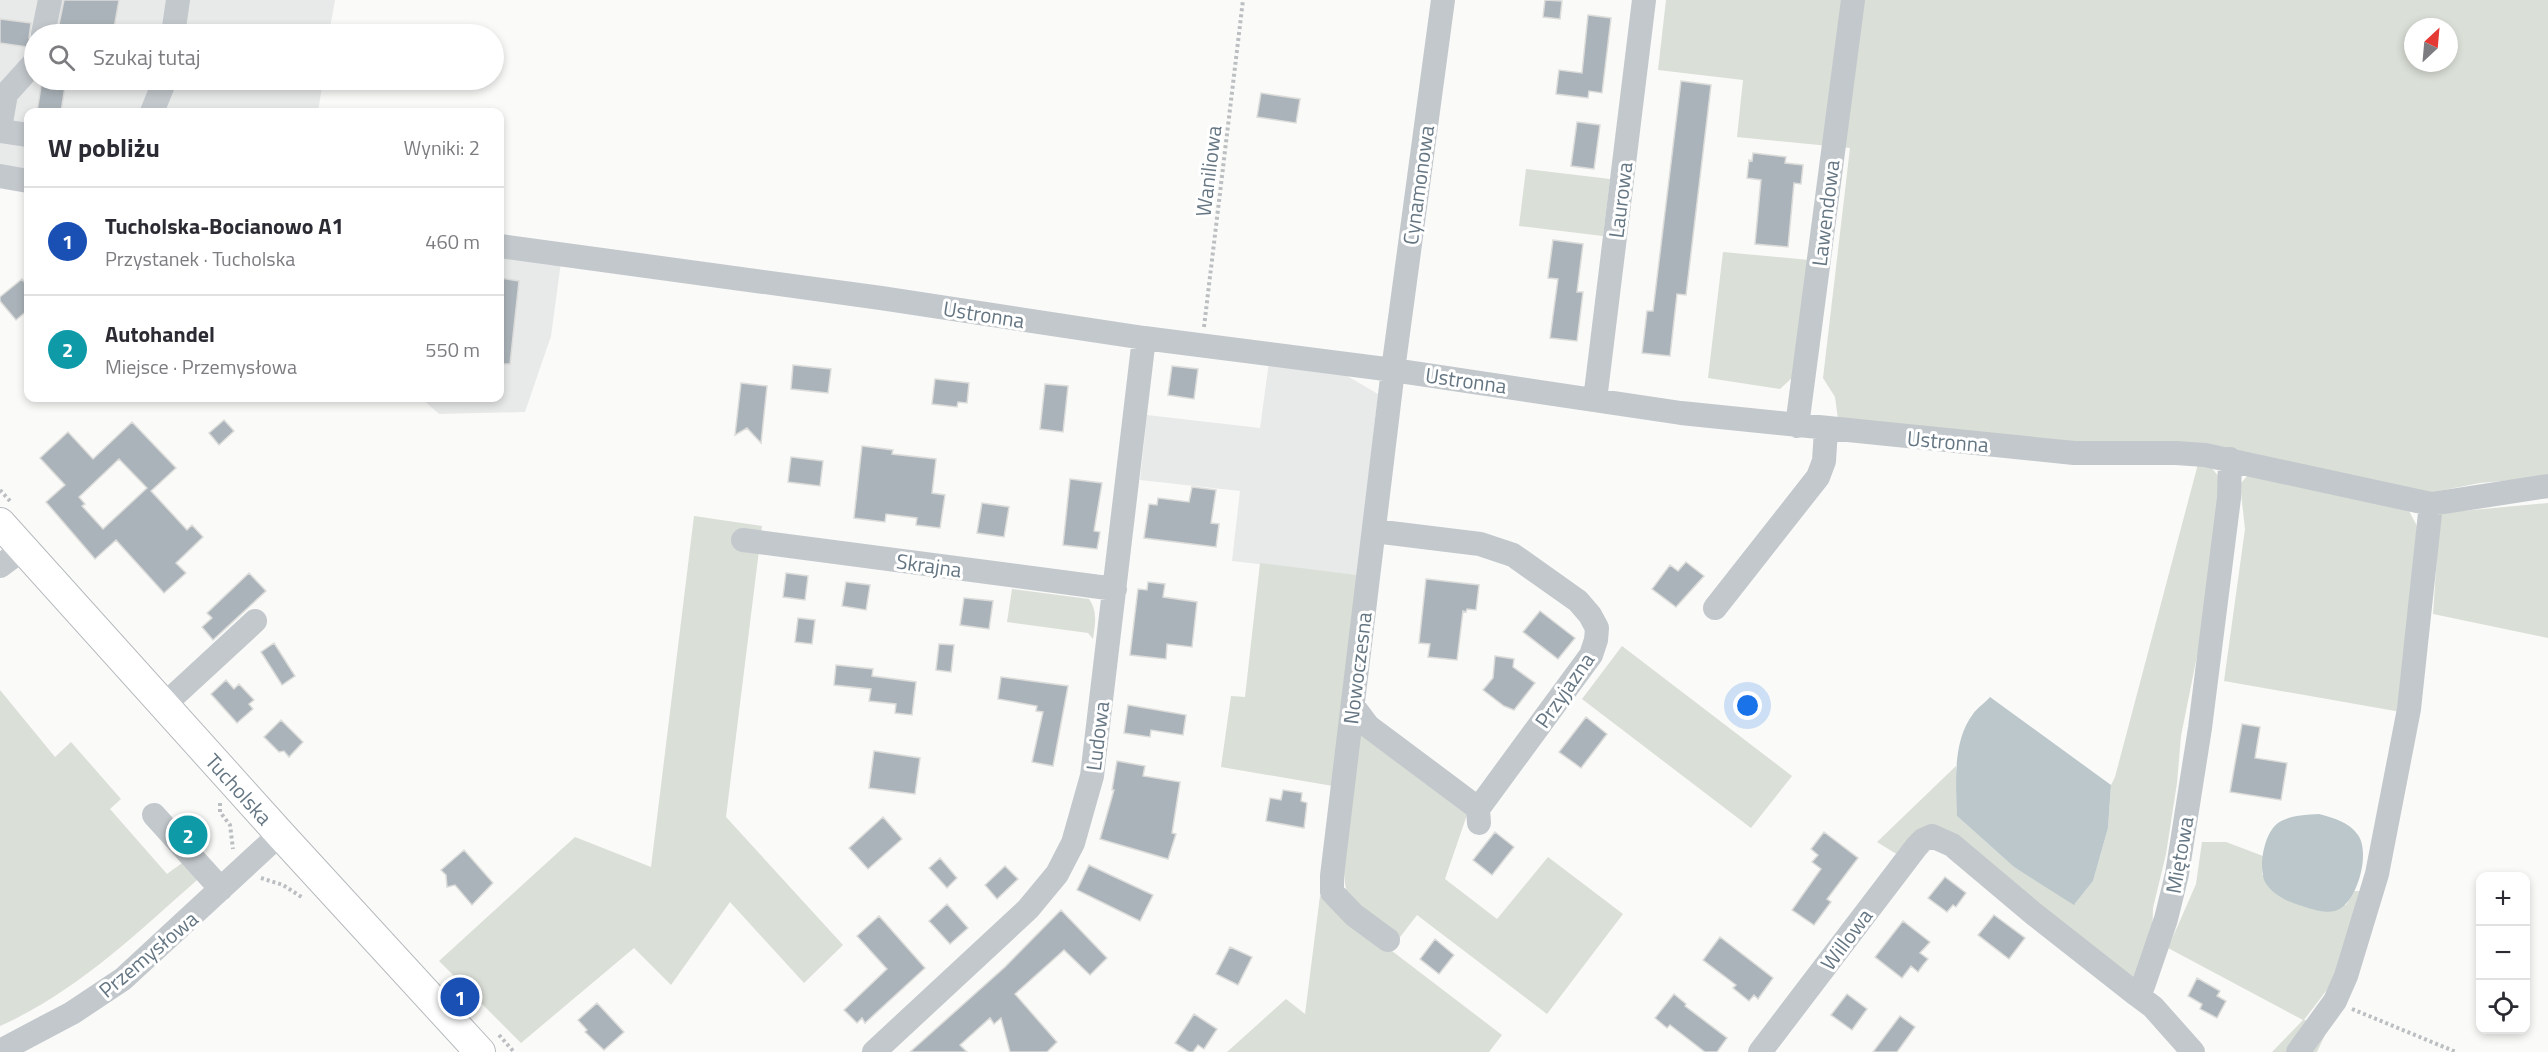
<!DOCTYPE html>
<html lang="pl">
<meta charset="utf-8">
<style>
body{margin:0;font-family:"Titillium Web",sans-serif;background:#f7f7f7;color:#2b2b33}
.controls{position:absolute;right:18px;bottom:18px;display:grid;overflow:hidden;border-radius:12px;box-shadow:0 3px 9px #0003}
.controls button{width:54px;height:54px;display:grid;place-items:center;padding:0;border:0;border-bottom:2px solid #e1e1e2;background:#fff;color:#2b2b33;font:30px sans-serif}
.compass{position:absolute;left:2404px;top:18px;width:54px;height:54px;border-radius:50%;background:#fff;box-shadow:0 3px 9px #0003;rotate:26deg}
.you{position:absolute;left:1748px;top:706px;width:21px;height:21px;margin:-15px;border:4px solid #fff;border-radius:50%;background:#1a73e8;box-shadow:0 0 0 9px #1a73e833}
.badge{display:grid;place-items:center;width:39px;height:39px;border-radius:50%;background:#111827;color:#fff;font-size:20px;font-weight:700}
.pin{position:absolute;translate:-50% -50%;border:3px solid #fff;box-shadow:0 2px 6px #0006}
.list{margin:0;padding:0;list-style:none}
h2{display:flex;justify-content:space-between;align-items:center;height:78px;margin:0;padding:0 24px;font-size:26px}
h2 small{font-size:20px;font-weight:400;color:#7c7c81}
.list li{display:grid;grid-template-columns:39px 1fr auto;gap:18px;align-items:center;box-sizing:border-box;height:108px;padding:0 24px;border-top:2px solid #e1e1e2}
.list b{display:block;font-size:22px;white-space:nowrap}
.list p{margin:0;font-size:20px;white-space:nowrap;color:#7c7c81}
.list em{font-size:20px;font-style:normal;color:#7c7c81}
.icon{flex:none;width:33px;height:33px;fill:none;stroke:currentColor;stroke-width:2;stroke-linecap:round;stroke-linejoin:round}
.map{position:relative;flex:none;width:2548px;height:1052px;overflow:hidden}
.search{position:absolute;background:#fff;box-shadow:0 3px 9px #0003;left:24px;top:24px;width:480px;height:66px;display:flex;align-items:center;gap:15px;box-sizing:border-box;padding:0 21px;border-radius:33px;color:#7c7c81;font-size:22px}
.panel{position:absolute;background:#fff;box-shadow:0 3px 9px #0003;left:24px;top:108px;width:480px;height:294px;border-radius:12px}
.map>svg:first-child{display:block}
.built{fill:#e8e9e9}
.green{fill:#dadfd7;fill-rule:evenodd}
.water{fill:#bbc7cb}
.building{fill:#aab3b9;stroke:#dcdcda;stroke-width:1.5;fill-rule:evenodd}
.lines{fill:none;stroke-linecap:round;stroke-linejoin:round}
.major-casing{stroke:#b5babe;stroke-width:32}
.path{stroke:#bbbfc2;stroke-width:4;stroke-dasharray:3 3;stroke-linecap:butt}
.minor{stroke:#c3c8cc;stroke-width:24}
.major{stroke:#fff;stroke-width:30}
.labels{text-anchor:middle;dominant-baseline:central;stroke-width:6;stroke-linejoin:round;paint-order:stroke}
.street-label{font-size:21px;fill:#657683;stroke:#fff}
</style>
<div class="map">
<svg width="2548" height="1052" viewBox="0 0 2548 1052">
<rect width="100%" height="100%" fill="#fafaf8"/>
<!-- built -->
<path class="built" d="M0 0H335L329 34H34V80H323L318 112H28V169L0 165Z
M500 254 561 262 551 336 525 412 439 414 421 398H500Z
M1269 362 1342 373 1378 394 1357 575 1232 561 1240 491 1140 480 1147 415 1260 428Z"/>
<!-- green -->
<path class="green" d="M1666 0H2548V477L2480 483 2423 494 2051 441 1838 419 1835 397 1823 378 1850 148 1737 137 1743 80 1658 70ZM2413 27H2449V63H2413Z
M1526 169 1610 179 1603 236 1519 226Z
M1723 252 1809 260 1795 375 1780 389 1708 378Z
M2198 464 2211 467 2223 482 2213 576 2181 736 2177 783 2166 854 2153 908 2152 941 2136 980 1951 835 1898 855 1877 842 1956 766 1957 816 2014 867 2075 904 2093 881 2108 828 2111 785 2115 777Z
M2250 473 2409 511 2417 526 2401 712 2224 681 2245 529 2240 484Z
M2548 503V638L2433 614 2440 513Z
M694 516 762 526 726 817 843 945 804 983 730 902 671 985 634 948 521 1043 439 961 575 837 651 867Z
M1260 563 1357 575 1333 786 1221 767 1231 696 1245 697Z
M1012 589 1089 599C1098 612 1095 624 1093 639L1088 633 1007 622Z
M1622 646 1792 776 1751 828 1582 699Z
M0 690 55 757 71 742 121 799 110 809 167 874 182 863 197 880C136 934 76 992 0 1026Z
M1358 728 1469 809 1445 879 1497 919 1548 857 1623 914 1547 1014 1417 915 1397 941C1387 933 1360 916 1353 907 1331 876 1353 767 1358 728Z
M2202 842H2226L2263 856 2262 875 2346 905 2354 891H2366L2342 970 2304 1020 2331 1022 2317 1052H2272L2303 1020 2168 948 2196 884Z
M1320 896 1502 1035 1489 1052H1227L1286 999 1305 1014Z"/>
<!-- water -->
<path class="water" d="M1990 697 2111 785 2108 828 2093 881 2074 905 2014 867 1957 816C1956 783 1952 742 1973 714 1977 708 1985 703 1990 697Z
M2319 814C2334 818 2349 822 2358 835 2371 853 2357 905 2335 911 2323 914 2309 908 2299 905 2286 901 2272 894 2265 882 2258 867 2264 833 2278 823 2290 815 2306 815 2319 814Z"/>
<!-- building -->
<path class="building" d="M64 0H119L113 34H57Z
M1545 0 1562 1 1560 19 1543 17Z
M1588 15 1611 18 1602 93 1589 91 1588 98 1556 94 1559 70 1582 73Z
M0 19 31 23 29 38 34 48 0 43Z
M42 80H66L61 112H37Z
M1681 81 1711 85 1686 295 1677 294 1670 356 1642 353 1647 311H1653Z
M1261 93 1300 99 1296 123 1257 117Z
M1577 122 1600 125 1594 169 1571 166Z
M1753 153 1786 157 1785 163 1803 165 1801 184 1794 183 1788 247 1755 244 1761 180 1747 178 1749 160 1752 161Z
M1553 240 1583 244 1577 292H1583L1577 341 1550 338 1558 279 1548 278Z
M500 278 519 281 510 364H500Z
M22 279 28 287V310L16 320 0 301V297Z
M793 365 831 369 828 393 791 389Z
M1172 366 1198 369 1194 399 1168 395Z
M935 379 969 383 967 403 958 402 957 407 932 404Z
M741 383 767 386 761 443 747 428 735 435Z
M1045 384 1068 386 1063 432 1040 429Z
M224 420 234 431 219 445 209 433Z
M132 422 176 468 151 491 187 530 192 525 203 537 176 563 186 573 164 593 116 540 95 559 46 502 65 485 40 458 68 432 93 459ZM119 459 147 488 103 529 82 506 85 504 79 497Z
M862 446 893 450 892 454 936 459 932 493 945 495 940 528 916 525 917 518 886 514 885 522 854 518Z
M791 457 823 461 820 486 788 482Z
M1070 479 1102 483 1094 531 1100 532 1097 549 1063 545Z
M1192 487 1216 490 1211 523 1219 524 1216 547 1144 538 1149 504 1157 505 1158 498 1189 502Z
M982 503 1009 507 1004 537 977 533Z
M1686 562 1704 576 1676 607 1652 589 1670 565 1678 571Z
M249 573 266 591 213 640 202 627 212 618 207 613Z
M786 573 808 576 805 600 783 597Z
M1426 579 1479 585 1476 610 1467 609 1466 612 1463 611 1457 660 1428 657 1430 644 1419 643Z
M846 582 870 585 866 610 842 606Z
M1148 582 1165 584 1163 597 1197 602 1192 647 1167 644 1166 659 1130 655 1138 589 1147 590Z
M964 598 993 601 989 629 960 625Z
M1540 611 1575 638 1558 659 1523 632Z
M798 618 815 620 812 644 795 642Z
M274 643 295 676 282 685 261 652Z
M939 644 954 645 951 672 936 670Z
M1495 656 1514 659 1513 667 1535 683 1514 710 1504 706 1483 690 1493 678Z
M836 665 873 669 872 676 916 682 912 715 895 713 896 704 869 701 871 689 834 685Z
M1001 677 1068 686 1053 766 1032 762 1043 712 1036 711 1037 706 998 699Z
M226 680 234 689 239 684 254 700 249 704 253 709 237 723 211 694Z
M1128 705 1186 715 1183 735 1151 730 1150 737 1124 733Z
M1586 717 1607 734 1581 768 1559 752Z
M281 720 303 742 289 757 284 751 279 752 264 737Z
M2242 724 2260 727 2255 758 2287 763 2281 800 2230 792Z
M874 751 920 758 915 794 869 788Z
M1117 761 1145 766 1143 776 1180 782 1172 833 1176 834 1168 859 1100 839 1114 790H1112Z
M1283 790 1302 793 1301 801 1307 803 1304 828 1266 821 1270 798 1281 800Z
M883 817 902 839 868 869 849 848Z
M1495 832 1514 847 1492 875 1473 860Z
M1824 832 1858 858 1827 899 1831 902 1814 925 1792 910 1821 869 1812 862 1818 855 1811 849Z
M464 850 493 883 472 905 455 885 447 887 446 875 441 870Z
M940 858 957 878 947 888 929 868Z
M1089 865 1153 895 1140 921 1077 890Z
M1005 866 1018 879 997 899 985 885Z
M1945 877 1966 893 1956 907 1953 905 1947 912 1928 898Z
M947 904 968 928 950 944 929 921Z
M1061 910 1107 958 1090 975 1064 950 1015 994 1057 1042 1047 1052H1010L1001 1018 994 1024 990 1018 960 1045 967 1052H910L1005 967Z
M1994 915 2025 938 2009 959 1978 935Z
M879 916 925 968 865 1023 862 1018 857 1023 844 1010 887 969 857 936Z
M1903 921 1930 942 1920 953 1928 959 1923 965 1918 972 1911 966 1902 978 1875 957Z
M1720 937 1773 978 1758 999 1754 995 1749 1001 1733 988 1736 985 1703 960Z
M1435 939 1454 955 1439 974 1420 959Z
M1230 947 1252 957 1238 985 1216 974Z
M2197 978 2220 991 2217 996 2226 1001 2217 1018 2200 1009 2202 1004 2188 996Z
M1674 994 1686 1004 1685 1006 1727 1038 1717 1052H1705L1670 1025 1667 1028 1655 1018Z
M1847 994 1867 1009 1852 1030 1831 1015Z
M597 1003 624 1032 604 1050 585 1032 587 1030 578 1020Z
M1194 1014 1217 1029 1204 1049 1198 1045 1193 1052H1189L1175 1043Z
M1900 1016 1915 1027 1897 1052H1873Z"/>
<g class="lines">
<!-- major casing -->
<g class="major-casing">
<path id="major" d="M0 523 280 834 480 1052"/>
</g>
<!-- path -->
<path class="path" d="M1204 327 1243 0
M0 490 10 501
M220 803V812L230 825 233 849
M261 878 283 885 303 898
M2352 1009 2456 1052
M499 1035 514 1052"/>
<!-- minor -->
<path class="minor" d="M43 34 50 0
M173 34 178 0
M152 112 165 80
M0 128 6 94 34 63
M0 131 28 135
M0 176 28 181
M500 246 881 298 1144 338 1393 370 1681 413 2074 453H2176L2205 455 2431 504 2548 486
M1595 400 1644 0
M1797 426 1853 0
M1374 531 1480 544 1513 555 1578 601 1590 615 1597 628 1596 640 1591 655 1478 809
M743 540 1115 589
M0 566 23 549
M1715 608 1818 477 1824 461 1826 430
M164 705 255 621
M1353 706 1368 726 1475 806 1478 809 1479 823
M154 815 221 889
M1388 940 1354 915 1332 892V876L1393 370 1443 0
M2137 995 2153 1007 2193 1052
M0 1051 72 1013 123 979 280 834
M874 1052 1028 909 1057 874 1073 843 1092 776 1144 338
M1760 1052 1917 846 1923 840 1932 836 1952 845 2034 914 2137 995 2143 986 2166 919 2177 874 2200 728 2229 498 2230 459
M2298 1052 2335 1001 2346 976 2377 874 2409 709 2431 504"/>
<!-- major -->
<use href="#major" class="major"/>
</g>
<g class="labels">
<!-- street labels -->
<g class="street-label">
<text transform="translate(1208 171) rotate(-83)">Waniliowa</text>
<text transform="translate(1418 185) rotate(-82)">Cynamonowa</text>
<text transform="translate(1620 200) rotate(-83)">Laurowa</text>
<text transform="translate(1825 213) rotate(-83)">Lawendowa</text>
<text transform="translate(984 314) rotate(9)">Ustronna</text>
<text transform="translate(1466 380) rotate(8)">Ustronna</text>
<text transform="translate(1948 441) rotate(5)">Ustronna</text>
<text transform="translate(929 565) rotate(8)">Skrajna</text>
<text transform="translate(1357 668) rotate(-83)">Nowoczesna</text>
<text transform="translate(1564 690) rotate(-55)">Przyjazna</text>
<text transform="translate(1097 736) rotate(-83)">Ludowa</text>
<text transform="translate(239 789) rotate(48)">Tucholska</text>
<text transform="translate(2179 855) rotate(-80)">Miętowa</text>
<text transform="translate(1846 939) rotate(-53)">Willowa</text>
<text transform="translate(148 954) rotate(-40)">Przemysłowa</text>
</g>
</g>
</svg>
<div class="controls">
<button>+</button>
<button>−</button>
<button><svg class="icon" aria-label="locate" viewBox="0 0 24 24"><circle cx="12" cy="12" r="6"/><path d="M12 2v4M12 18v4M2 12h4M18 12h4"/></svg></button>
</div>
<svg class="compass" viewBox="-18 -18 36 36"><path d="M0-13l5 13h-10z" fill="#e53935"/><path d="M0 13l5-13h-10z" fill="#7c7c81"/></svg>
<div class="you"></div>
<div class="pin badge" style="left:460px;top:997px;background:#1a4fb4">1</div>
<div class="pin badge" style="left:188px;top:835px;background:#0f9aa8">2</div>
<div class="search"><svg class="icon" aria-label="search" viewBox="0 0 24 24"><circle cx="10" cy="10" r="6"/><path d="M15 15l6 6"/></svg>Szukaj tutaj</div>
<section class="panel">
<h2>W pobliżu<small>Wyniki: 2</small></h2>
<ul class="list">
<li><span class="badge" style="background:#1a4fb4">1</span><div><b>Tucholska-Bocianowo A1</b><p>Przystanek · Tucholska</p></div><em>460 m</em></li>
<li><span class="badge" style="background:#0f9aa8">2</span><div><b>Autohandel</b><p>Miejsce · Przemysłowa</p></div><em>550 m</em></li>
</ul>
</section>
</div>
